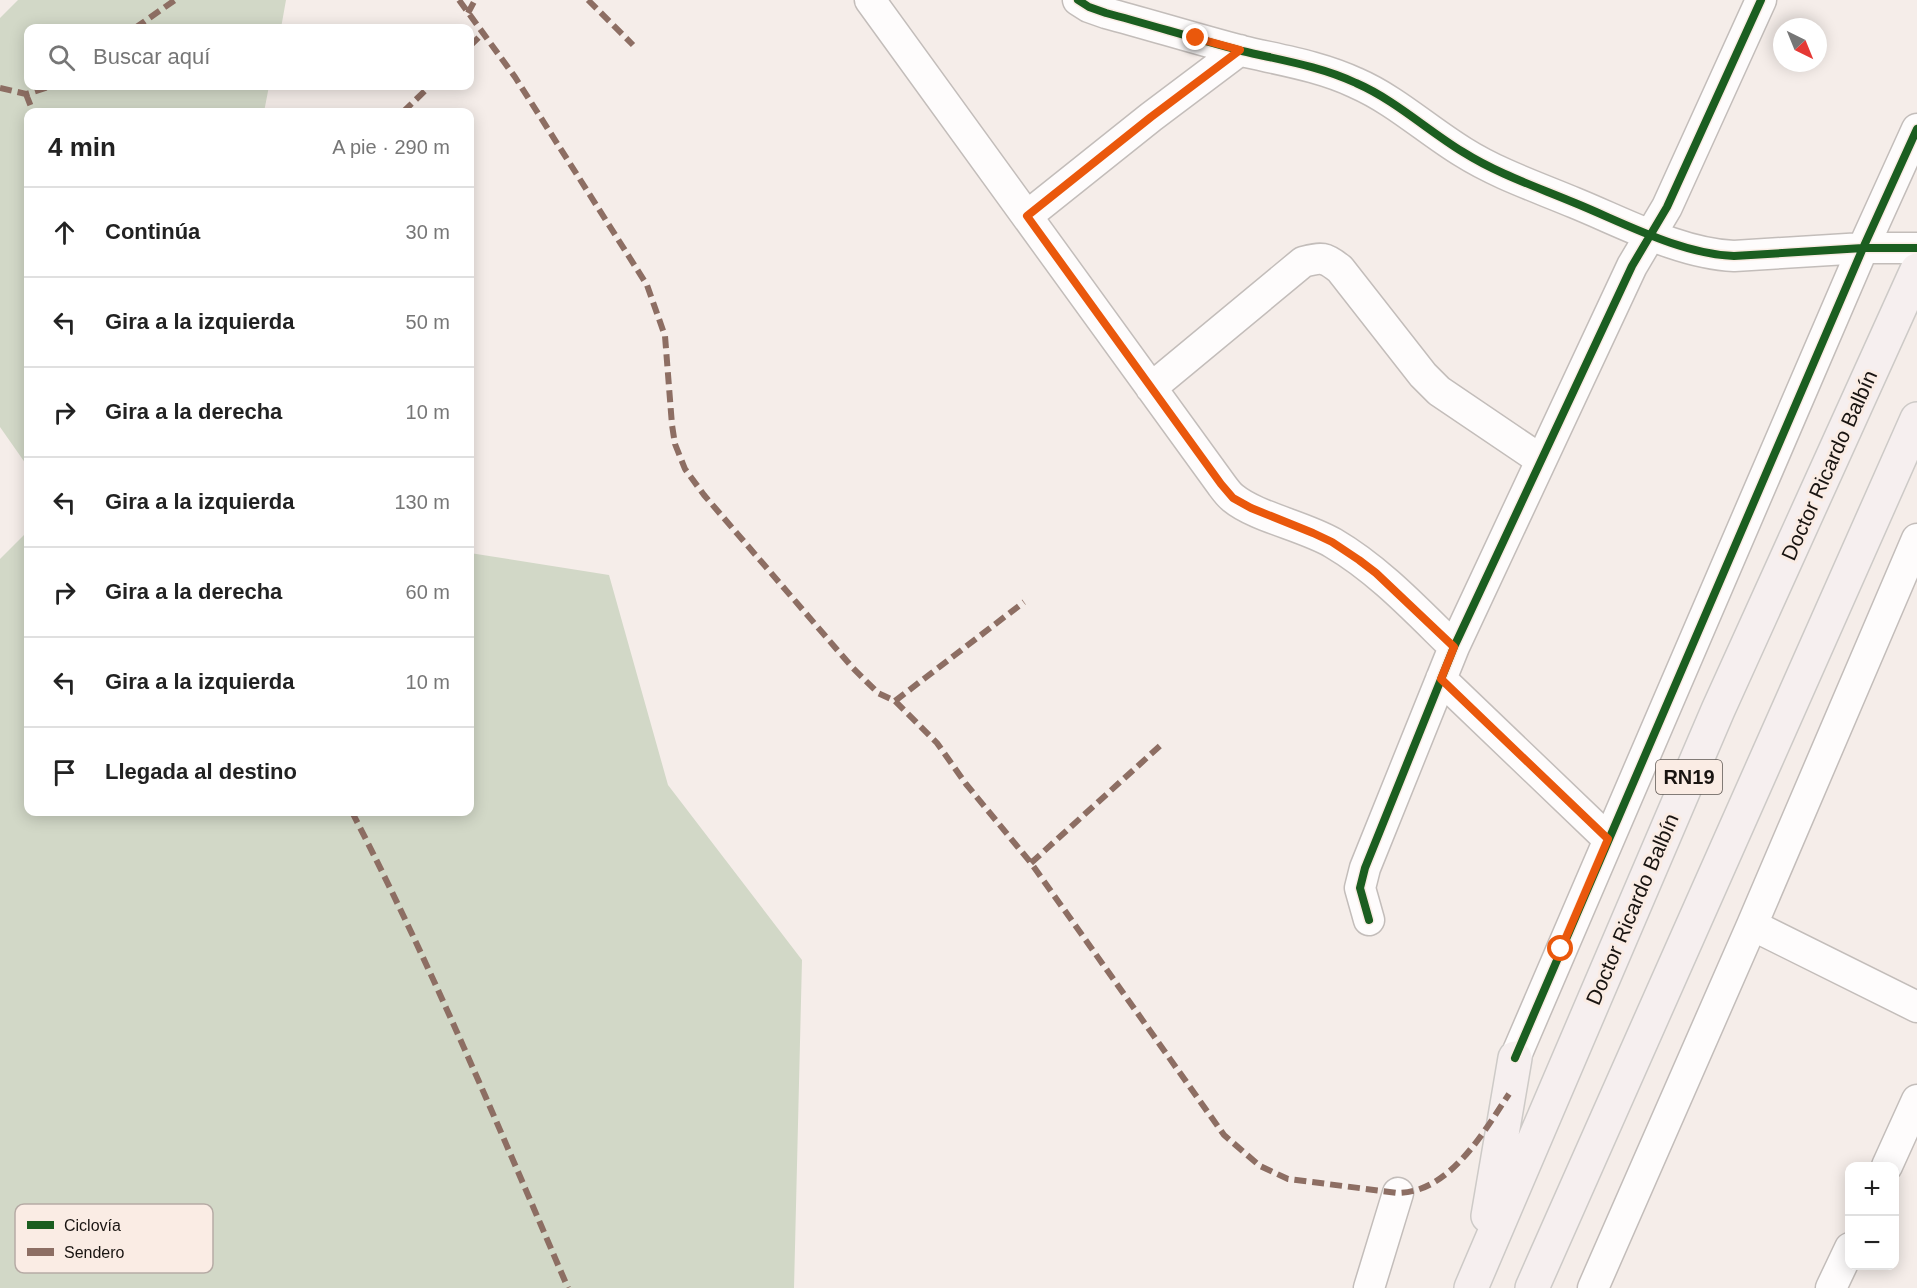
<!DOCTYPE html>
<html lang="es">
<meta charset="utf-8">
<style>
body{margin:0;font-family:Helvetica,sans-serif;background:#f6f6f6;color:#222}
.controls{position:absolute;right:18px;bottom:18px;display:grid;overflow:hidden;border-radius:12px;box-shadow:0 3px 15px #0003}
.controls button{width:54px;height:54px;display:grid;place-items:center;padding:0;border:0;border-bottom:2px solid #e0e0e0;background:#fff;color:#222;font:30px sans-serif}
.compass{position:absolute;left:1773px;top:18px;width:54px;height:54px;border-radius:50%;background:#fff;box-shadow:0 3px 15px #0003;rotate:137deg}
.stop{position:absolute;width:18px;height:18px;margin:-14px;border:4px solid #ea580c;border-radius:50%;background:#fff}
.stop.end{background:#ea580c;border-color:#fff;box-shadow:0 2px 6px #0008}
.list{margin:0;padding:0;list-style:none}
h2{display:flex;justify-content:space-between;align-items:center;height:78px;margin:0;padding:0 24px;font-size:26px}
h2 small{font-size:20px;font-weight:400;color:#767676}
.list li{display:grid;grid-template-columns:39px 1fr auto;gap:18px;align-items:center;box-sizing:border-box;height:90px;padding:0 24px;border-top:2px solid #e0e0e0}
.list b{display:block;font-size:22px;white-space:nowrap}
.list em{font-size:20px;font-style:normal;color:#767676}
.icon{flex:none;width:33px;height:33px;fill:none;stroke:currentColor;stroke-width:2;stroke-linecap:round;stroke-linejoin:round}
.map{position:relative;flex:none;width:1917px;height:1288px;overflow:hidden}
.search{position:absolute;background:#fff;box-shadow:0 3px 15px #0003;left:24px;top:24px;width:450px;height:66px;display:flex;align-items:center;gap:15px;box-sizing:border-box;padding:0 21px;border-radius:12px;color:#767676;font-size:22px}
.panel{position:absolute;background:#fff;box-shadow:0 3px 15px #0003;left:24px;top:108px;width:450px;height:708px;border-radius:12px}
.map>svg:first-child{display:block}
.forest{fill:#d2d8c7}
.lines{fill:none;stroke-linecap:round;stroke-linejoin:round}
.minor-casing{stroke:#c3bdba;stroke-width:33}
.primary-casing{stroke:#cdcac7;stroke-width:36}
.minor{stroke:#fefcfc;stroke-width:30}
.primary{stroke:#f6efef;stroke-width:33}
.quiet{stroke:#8d6e63;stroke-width:6;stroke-dasharray:12 6;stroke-linecap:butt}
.cycleway-casing{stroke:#faece4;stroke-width:11}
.cycleway{stroke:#1b5e20;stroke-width:8}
.route{stroke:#ea580c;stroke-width:8}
.labels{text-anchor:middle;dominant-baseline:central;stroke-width:6;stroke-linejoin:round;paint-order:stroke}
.shield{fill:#faece4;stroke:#5c5550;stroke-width:1.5}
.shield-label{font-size:20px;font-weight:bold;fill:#191411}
.street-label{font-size:21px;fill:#191411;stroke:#faece4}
.key{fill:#faece4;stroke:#b6aba5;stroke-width:1.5}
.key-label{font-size:16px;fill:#191411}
</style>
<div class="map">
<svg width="1917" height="1288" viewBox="0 0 1917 1288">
<rect width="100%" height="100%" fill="#f5ede9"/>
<!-- forest -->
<path class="forest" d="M18 0H286L281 28H28V86H269L264 112H28V467L0 427V18Z
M28 531V812H470V553L609 575 668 785 802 960 794 1288H0V559Z"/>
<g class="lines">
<!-- minor casing -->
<g class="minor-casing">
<path id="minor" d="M870 0 1221 484C1224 488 1228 494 1233 498 1256 517 1304 526 1333 543 1379 570 1416 610 1454 647
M1078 0 1089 7 1106 13C1151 25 1196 39 1242 51 1280 60 1320 66 1356 83 1395 100 1427 130 1463 152 1498 174 1537 187 1575 203 1624 223 1681 254 1734 256L1863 248H1917
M1027 216 1151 117 1240 50
M1151 388 1303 262C1322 257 1325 257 1340 269L1423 375 1439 391 1541 460
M1441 679 1608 839
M1369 920 1360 888 1365 868 1454 647 1632 266 1667 207 1761 0
M1752 925 1917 1007
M1515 1058 1863 248 1917 129
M1887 1166 1917 1100
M1369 1288 1398 1193
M1593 1288 1752 925 1917 539
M1831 1288 1850 1248"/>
</g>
<!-- primary casing -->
<g class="primary-casing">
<path id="primary" d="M1488 1216 1515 1058
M1471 1288 1718 710 1917 270
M1532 1288 1917 419"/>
</g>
<!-- minor -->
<use href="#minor" class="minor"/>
<!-- primary -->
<use href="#primary" class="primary"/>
<!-- quiet -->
<path class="quiet" d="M459 0 515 77 647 285 665 336 672 425 675 444 685 469 704 495 852 667 878 693 895 701 937 743 966 784 1031 863 1224 1135 1260 1166 1288 1179 1398 1193C1450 1192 1483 1133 1509 1094
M588 0 633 45
M468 13 475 0
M135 28 175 0
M470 46 483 33
M0 88 26 94 52 86
M26 94 33 112
M403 112 430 86
M895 701 1024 602
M352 812C432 967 499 1128 568 1288
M1031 863 1162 744"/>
<!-- cycleway casing -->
<g class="cycleway-casing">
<path id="cycleway" d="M1078 0 1089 7 1106 13C1151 25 1196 39 1242 51 1280 60 1320 66 1356 83 1395 100 1427 130 1463 152 1498 174 1537 187 1575 203 1624 223 1681 254 1734 256L1863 248H1917
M1369 920 1360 888 1365 868 1454 647 1632 266 1667 207 1761 0
M1515 1058 1863 248 1917 129"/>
</g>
<!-- cycleway -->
<use href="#cycleway" class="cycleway"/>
</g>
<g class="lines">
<!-- route -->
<path class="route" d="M1196 38 1240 50 1151 117 1027 216 1221 484 1233 498 1251 508 1313 533 1332 542 1359 560 1376 573 1454 647 1441 679 1608 839 1561 949"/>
</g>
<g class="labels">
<!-- shield labels -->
<rect class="shield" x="1656" y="760" width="66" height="34" rx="4.5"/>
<g class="shield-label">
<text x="1689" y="777">RN19</text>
</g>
<!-- street labels -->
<g class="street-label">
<text transform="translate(1829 465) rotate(-66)">Doctor Ricardo Balbín</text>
<text transform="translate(1632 909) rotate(-67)">Doctor Ricardo Balbín</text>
</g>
</g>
<!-- legend -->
<rect x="15" y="1204" width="198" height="69" rx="9" class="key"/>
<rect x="27" y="1221" width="27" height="8" fill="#1b5e20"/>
<rect x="27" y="1248" width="27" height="8" fill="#8d6e63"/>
<g class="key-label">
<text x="64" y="1231">Ciclovía</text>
<text x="64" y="1258">Sendero</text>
</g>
</svg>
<div class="controls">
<button>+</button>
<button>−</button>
</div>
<svg class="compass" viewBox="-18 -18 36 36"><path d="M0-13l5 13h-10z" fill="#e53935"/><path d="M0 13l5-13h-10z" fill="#767676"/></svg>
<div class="stop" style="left:1561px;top:949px"></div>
<div class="stop end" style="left:1196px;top:38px"></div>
<div class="search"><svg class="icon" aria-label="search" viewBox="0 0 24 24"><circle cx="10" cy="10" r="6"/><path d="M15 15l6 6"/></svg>Buscar aquí</div>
<section class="panel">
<h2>4 min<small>A pie · 290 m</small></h2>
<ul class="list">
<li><svg class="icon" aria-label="ahead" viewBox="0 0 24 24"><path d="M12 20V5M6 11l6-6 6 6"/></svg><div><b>Continúa</b></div><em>30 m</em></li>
<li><svg class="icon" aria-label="left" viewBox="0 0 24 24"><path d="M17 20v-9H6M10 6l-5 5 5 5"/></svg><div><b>Gira a la izquierda</b></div><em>50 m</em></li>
<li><svg class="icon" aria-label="right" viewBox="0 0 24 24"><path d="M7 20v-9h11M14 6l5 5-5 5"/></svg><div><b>Gira a la derecha</b></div><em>10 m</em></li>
<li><svg class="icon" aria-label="left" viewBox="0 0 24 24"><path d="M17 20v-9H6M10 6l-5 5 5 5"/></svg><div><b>Gira a la izquierda</b></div><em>130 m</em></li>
<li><svg class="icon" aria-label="right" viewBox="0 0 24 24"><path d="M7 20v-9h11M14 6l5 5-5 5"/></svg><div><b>Gira a la derecha</b></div><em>60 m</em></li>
<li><svg class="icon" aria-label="left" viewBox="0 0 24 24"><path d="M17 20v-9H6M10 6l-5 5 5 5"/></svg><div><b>Gira a la izquierda</b></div><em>10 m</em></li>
<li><svg class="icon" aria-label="arrive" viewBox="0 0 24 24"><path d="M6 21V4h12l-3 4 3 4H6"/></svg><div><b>Llegada al destino</b></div></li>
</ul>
</section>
</div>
